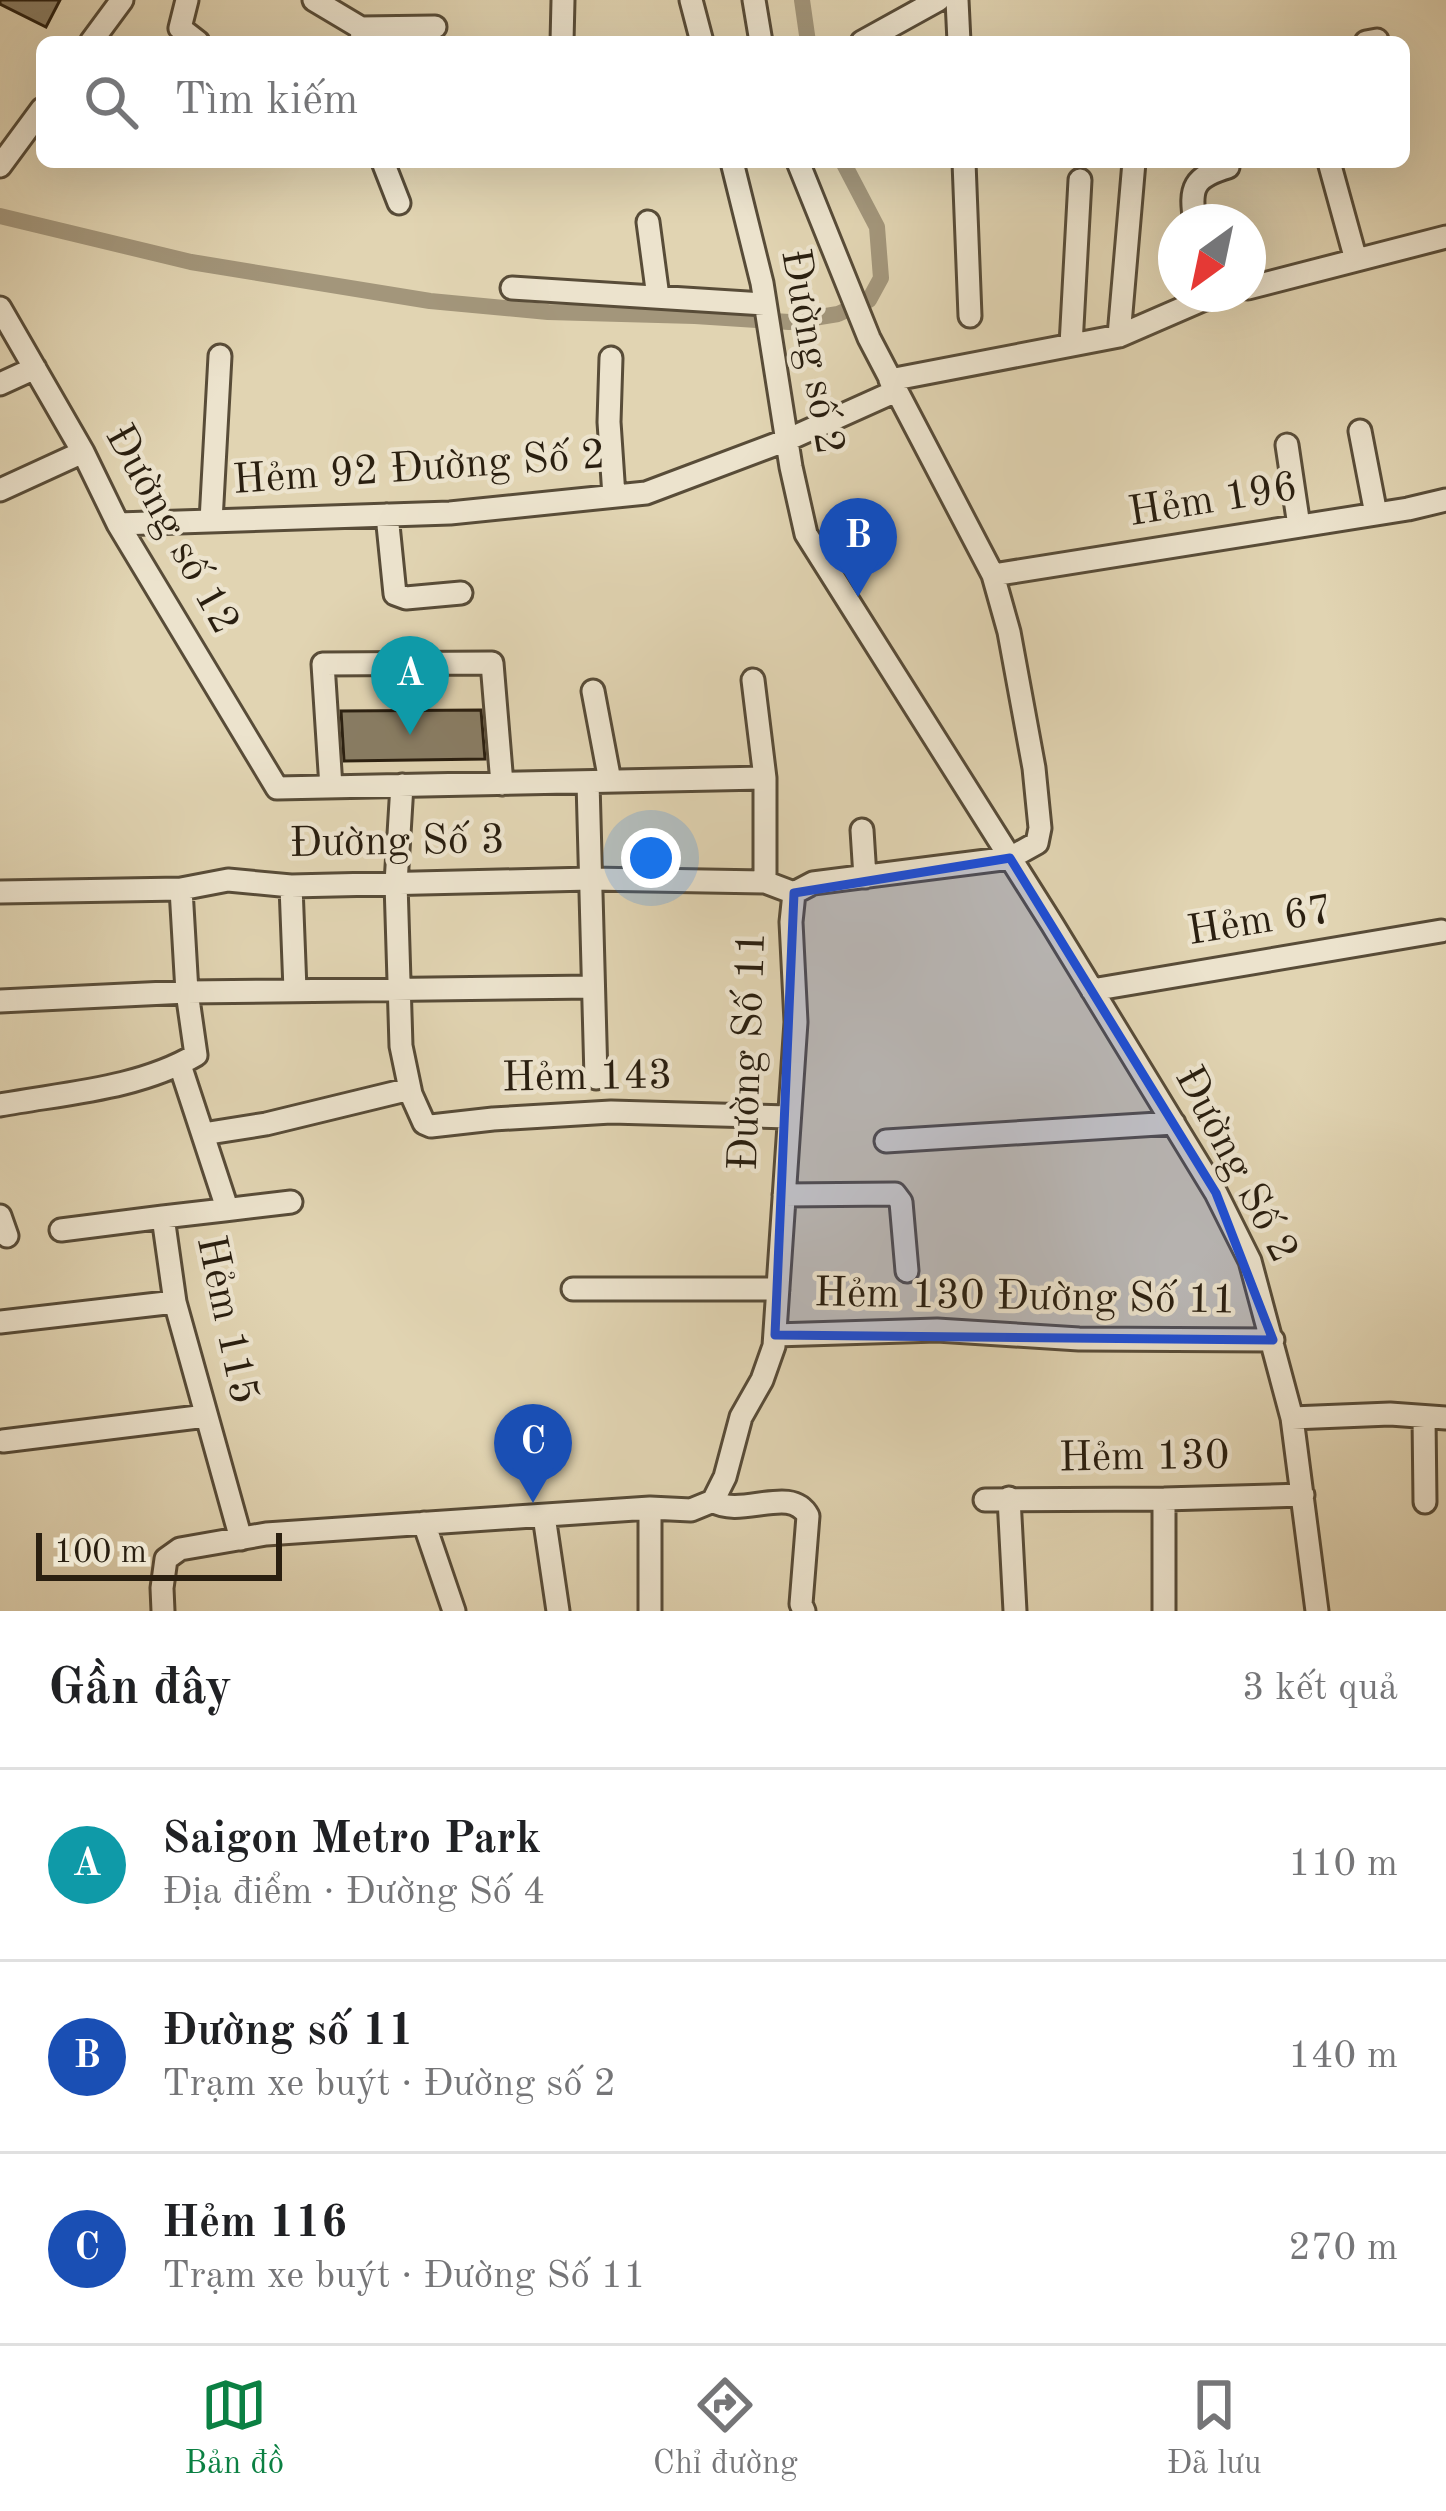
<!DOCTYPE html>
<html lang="vi">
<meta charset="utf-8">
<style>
body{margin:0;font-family:"Old Standard TT",serif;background:#f2f2f2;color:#202124}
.compass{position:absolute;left:1158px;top:204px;width:108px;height:108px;border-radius:50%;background:#fff;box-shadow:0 12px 48px #0002;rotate:213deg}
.scale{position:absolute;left:36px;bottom:30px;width:246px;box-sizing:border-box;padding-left:12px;border:6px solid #2a1f10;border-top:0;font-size:33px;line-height:42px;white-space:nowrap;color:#2a1f10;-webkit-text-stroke:9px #ece3cd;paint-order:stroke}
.you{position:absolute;left:651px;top:858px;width:42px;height:42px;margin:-30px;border:9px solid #fff;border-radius:50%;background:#1a73e8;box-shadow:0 0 0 18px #1a73e833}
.badge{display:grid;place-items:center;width:78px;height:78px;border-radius:50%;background:#0b8043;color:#fff;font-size:39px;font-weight:700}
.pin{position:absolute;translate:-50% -99px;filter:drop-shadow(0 3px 6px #0008)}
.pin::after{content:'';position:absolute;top:63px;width:42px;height:36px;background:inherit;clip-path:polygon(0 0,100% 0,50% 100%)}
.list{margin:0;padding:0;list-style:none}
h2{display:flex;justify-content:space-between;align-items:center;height:156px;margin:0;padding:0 48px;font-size:51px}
h2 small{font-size:39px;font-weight:400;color:#757577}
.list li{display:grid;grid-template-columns:78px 1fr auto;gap:36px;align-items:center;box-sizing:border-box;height:192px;padding:0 48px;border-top:3px solid #e0e0e0}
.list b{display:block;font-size:45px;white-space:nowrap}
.list p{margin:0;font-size:39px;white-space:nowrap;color:#757577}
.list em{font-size:39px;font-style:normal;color:#757577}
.icon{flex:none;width:66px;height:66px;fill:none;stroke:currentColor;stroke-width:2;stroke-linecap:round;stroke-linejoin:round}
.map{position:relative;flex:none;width:1446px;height:1611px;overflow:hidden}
.search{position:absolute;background:#fff;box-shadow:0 12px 48px #0002;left:36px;right:36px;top:36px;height:132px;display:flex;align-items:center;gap:30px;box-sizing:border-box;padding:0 42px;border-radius:18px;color:#757577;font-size:45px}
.sheet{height:732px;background:#fff}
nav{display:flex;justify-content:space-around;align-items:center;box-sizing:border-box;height:168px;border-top:3px solid #e0e0e0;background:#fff;font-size:33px;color:#757577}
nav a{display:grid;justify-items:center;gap:6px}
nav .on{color:#0b8043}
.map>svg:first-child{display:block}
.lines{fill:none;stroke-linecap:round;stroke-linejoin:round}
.canal{stroke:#a3967b;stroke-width:16}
.building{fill:#897d64;stroke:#2a1f10;stroke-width:3}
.minor-casing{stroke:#584c38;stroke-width:27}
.minor{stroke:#ece3cd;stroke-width:21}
.marked{fill:#1d4ed8;fill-opacity:0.2;stroke:#1d4ed8;stroke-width:9;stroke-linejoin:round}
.labels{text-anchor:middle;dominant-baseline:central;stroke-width:9;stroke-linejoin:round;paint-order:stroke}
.street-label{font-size:42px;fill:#2a1f10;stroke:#ece3cd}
</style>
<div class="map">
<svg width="1446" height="1611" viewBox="0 0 1446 1611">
<rect width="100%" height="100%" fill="#e1d4b2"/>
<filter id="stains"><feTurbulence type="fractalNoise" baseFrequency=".00167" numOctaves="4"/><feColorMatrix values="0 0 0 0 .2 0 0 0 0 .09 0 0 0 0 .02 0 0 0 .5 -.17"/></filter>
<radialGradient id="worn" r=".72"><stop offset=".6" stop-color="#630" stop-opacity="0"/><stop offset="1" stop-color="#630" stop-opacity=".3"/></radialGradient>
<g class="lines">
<!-- canal -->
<path class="canal" d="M802 0 808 42
M0 216 191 262 430 301 548 312 695 316 789 322 838 314 869 300 881 278 877 227 843 162"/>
</g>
<!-- building -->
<path class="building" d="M0 0H60L46 27 0 4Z
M481 710 485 759 344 761 341 711Z"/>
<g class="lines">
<!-- minor casing -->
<g class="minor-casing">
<path id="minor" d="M187 0 180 28 198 42
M314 0 361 28 362 39
M691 0 702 42
M754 0 761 42
M957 0 959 42
M361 28 435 27
M91 42 122 0
M562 42 563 0
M862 42 938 0
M1366 42 1377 40
M383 162 399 203
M732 162 762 283 791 467 806 534 1052 924 1216 1193 1250 1261 1292 1418 1317 1611
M964 162 970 316
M1329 162 1356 260
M0 166 42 109
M648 222 658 297
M1195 222C1189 187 1194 177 1228 167
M512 288 765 304
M1248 288 1446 237
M0 308 83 452 118 524 277 788 765 778
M1119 336 1134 162
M1071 345 1080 180
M611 358 609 422 614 496
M890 380 1119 336 1202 300 1226 294
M0 384 35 368
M1360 431 1376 514
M1287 445 1299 526
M0 490 83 452
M387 515 395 594 406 598 461 593
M211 521 220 356
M118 524 450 513 646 493 787 440 896 391
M993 575 1408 509 1446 500
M753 680 765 778V882
M593 691 610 781
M588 782 596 1078
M402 785 396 883 401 1046 411 1094 424 1123 431 1126 493 1119 611 1112 789 1117
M331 787 323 664 492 663 502 784
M862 830 865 877
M291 886 295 990
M0 892 181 889 228 880 291 886 590 879 765 882 794 893
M794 893 813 883 1010 858 1037 843 1040 828 1034 768 1009 632 993 575 869 338 798 162
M1092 990 1441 931
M0 1001 187 992 593 987
M0 1105C65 1093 138 1089 196 1055L187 992 181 889
M203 1134 266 1124 410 1089
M886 1141 1174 1123
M784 1195 895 1194 901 1202 907 1271
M224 1210 291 1202
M0 1216 7 1236
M163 1217 224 1210 226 1205 180 1065
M61 1230 163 1217 175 1302 241 1539
M573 1289H778
M0 1322 175 1302
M775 1335 937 1330 1079 1339 1273 1340
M1424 1417 1425 1502
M1292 1418 1390 1414 1446 1418
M3 1441 206 1416
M1009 1498 1015 1611
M985 1500 1164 1499 1303 1495
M713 1501C741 1519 791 1484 808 1516L801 1604 804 1611
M544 1516 558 1611
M424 1523 454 1611
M163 1611 162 1588 166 1559 180 1549 266 1534 650 1508 691 1510 713 1501 725 1477 741 1417 762 1380 774 1346 796 1022 791 922 794 893
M650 1611V1508
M1164 1611V1499"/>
</g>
<!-- minor -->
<use href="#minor" class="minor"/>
</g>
<!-- marked area -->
<path class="marked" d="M1010 858 1216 1193 1273 1340 775 1335 794 893Z"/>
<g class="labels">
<!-- street labels -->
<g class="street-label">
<text transform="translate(811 352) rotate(80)">Đường số 2</text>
<text transform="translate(419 469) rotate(-4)">Hẻm 92 Đường Số 2</text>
<text transform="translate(1213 501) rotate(-9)">Hẻm 196</text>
<text transform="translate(171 530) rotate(61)">Đường số 12</text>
<text transform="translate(397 843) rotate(-1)">Đường Số 3</text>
<text transform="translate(1260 922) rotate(-9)">Hẻm 67</text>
<text transform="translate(749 1051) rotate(-88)">Đường Số 11</text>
<text transform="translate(587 1078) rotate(-1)">Hẻm 143</text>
<text transform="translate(1235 1165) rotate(62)">Đường Số 2</text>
<text transform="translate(1025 1298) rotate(1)">Hẻm 130 Đường Số 11</text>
<text transform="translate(226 1320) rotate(78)">Hẻm 115</text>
<text transform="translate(1144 1458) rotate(-1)">Hẻm 130</text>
</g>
</g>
<rect width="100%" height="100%" filter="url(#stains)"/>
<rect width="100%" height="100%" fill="url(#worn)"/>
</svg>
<svg class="compass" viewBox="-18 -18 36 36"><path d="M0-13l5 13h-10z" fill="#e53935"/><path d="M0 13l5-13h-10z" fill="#757577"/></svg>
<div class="scale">100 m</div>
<div class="you"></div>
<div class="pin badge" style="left:410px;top:735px;background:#0f9aa8">A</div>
<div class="pin badge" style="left:858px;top:597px;background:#1a4fb4">B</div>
<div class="pin badge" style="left:533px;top:1503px;background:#1a4fb4">C</div>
<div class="search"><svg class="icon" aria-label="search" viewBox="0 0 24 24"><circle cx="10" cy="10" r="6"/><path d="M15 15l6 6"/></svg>Tìm kiếm</div>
</div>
<section class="sheet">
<h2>Gần đây<small>3 kết quả</small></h2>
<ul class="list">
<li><span class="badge" style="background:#0f9aa8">A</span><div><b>Saigon Metro Park</b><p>Địa điểm · Đường Số 4</p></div><em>110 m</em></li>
<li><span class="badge" style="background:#1a4fb4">B</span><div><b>Đường số 11</b><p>Trạm xe buýt · Đường số 2</p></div><em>140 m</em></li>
<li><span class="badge" style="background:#1a4fb4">C</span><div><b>Hẻm 116</b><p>Trạm xe buýt · Đường Số 11</p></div><em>270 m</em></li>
</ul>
</section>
<nav>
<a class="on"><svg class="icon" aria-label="map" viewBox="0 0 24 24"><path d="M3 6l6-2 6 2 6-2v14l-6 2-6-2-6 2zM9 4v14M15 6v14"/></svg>Bản đồ</a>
<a><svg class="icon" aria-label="directions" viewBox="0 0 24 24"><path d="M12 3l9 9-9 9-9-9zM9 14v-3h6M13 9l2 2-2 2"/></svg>Chỉ đường</a>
<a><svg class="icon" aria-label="saved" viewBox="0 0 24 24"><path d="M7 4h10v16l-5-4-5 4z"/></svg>Đã lưu</a>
</nav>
